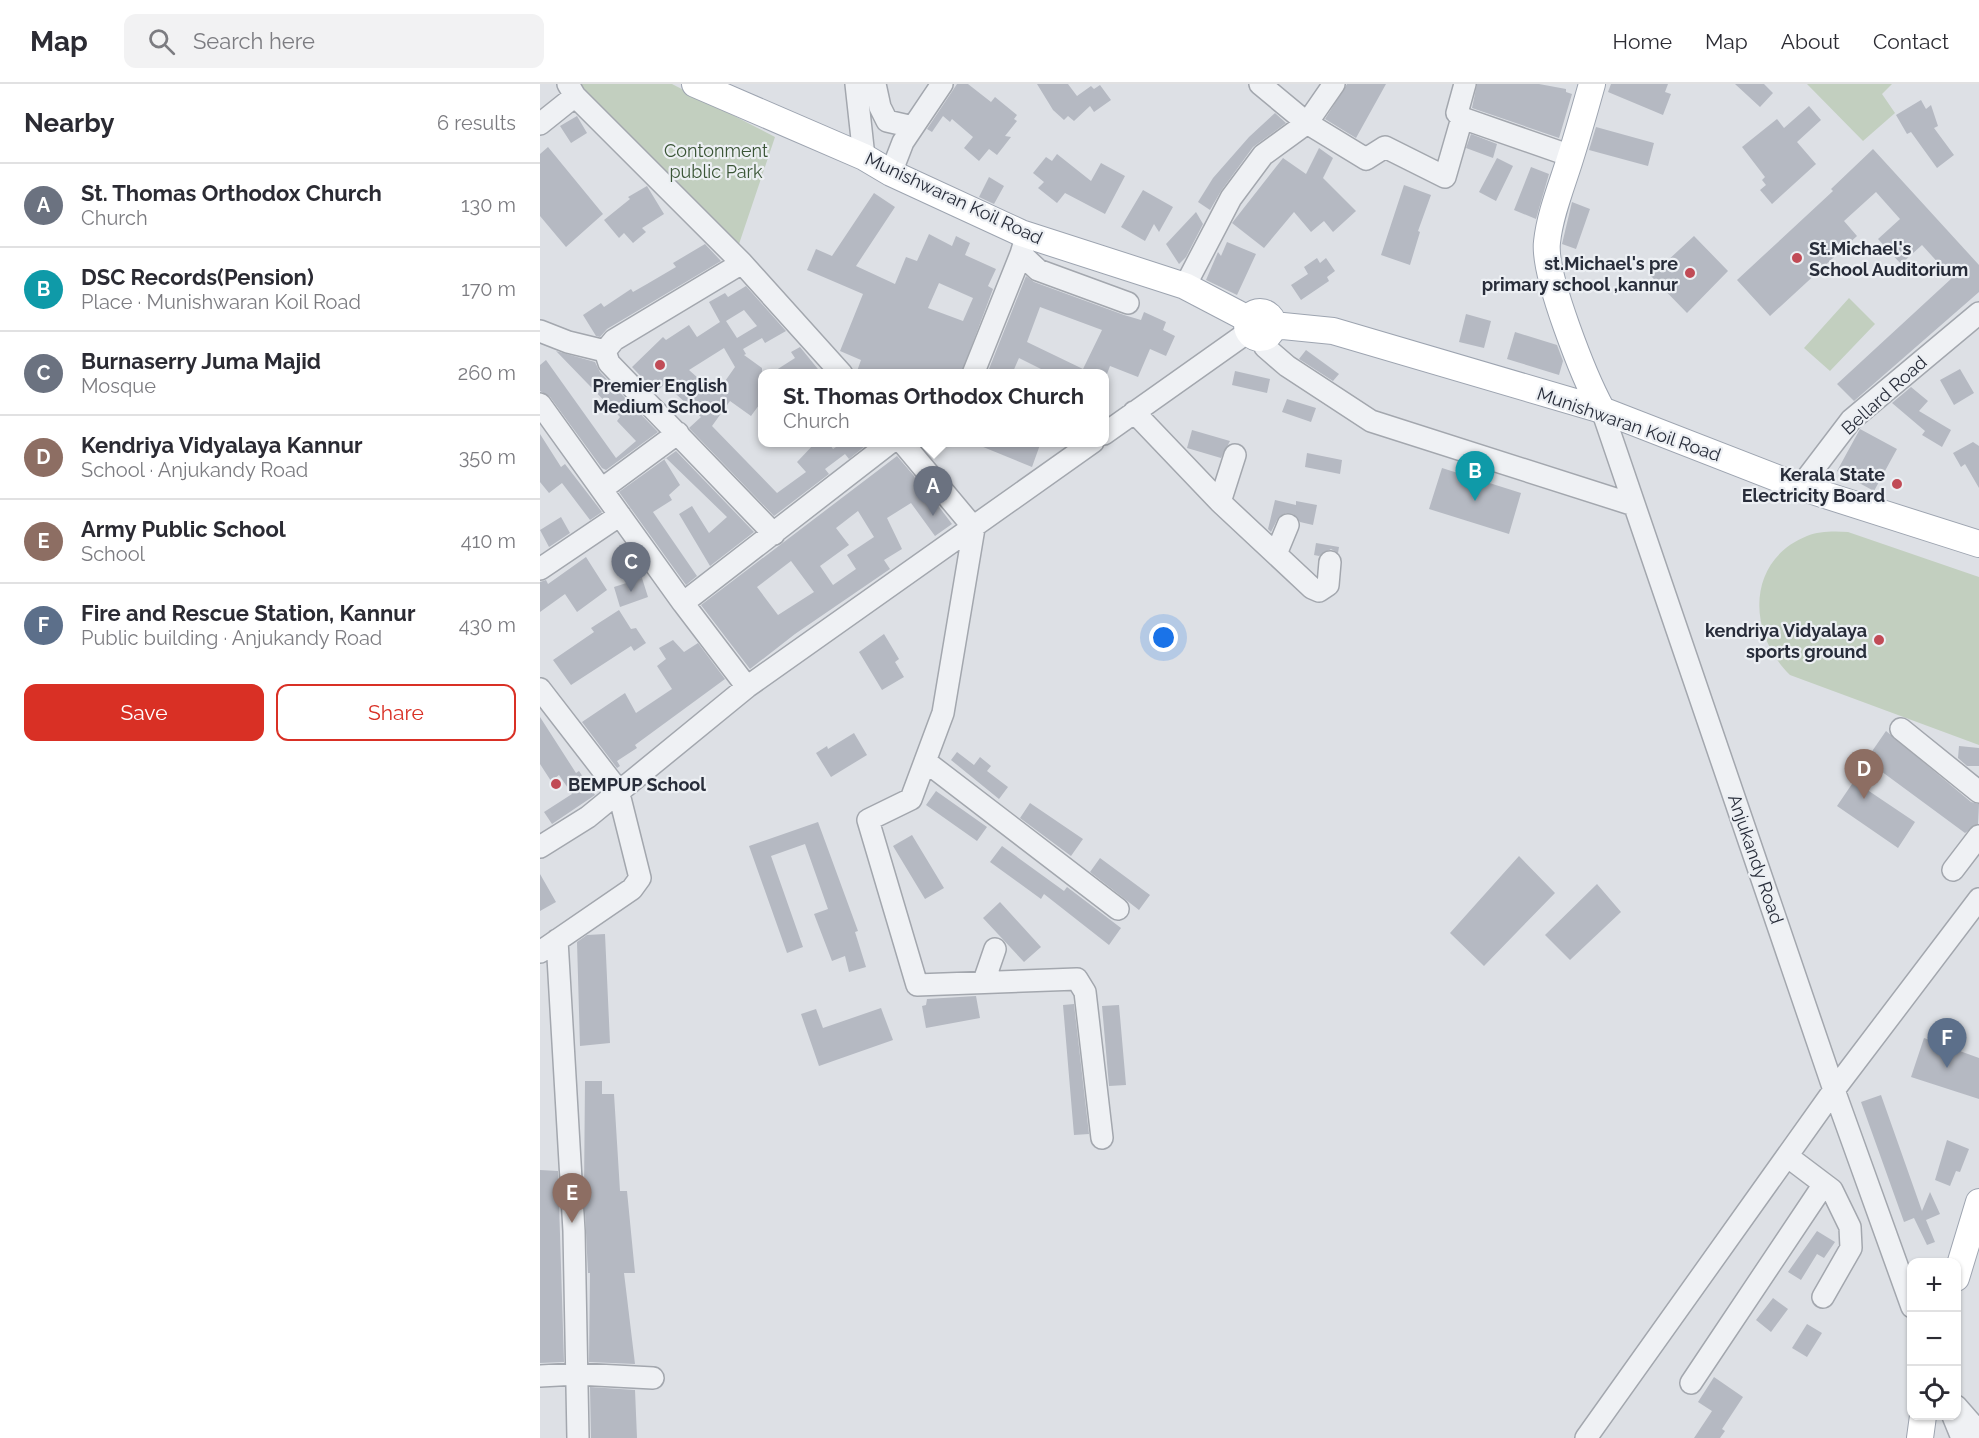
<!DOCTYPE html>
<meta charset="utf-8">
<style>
body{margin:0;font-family:Raleway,sans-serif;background:#f2f2f3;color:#2b2b33}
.controls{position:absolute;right:18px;bottom:18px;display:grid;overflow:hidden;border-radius:12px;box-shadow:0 2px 4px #0004}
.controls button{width:54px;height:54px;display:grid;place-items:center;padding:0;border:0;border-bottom:2px solid #e1e1e2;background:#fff;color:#2b2b33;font:30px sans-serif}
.you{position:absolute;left:624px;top:554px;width:21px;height:21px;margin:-15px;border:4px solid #fff;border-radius:50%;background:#1a73e8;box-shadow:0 0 0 9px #1a73e833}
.badge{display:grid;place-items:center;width:39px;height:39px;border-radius:50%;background:#d93025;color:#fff;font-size:20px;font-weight:700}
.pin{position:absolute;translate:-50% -50px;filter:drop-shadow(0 2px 3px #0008)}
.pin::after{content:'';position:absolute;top:32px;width:21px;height:18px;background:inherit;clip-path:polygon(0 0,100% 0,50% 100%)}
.popup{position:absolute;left:218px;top:285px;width:351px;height:78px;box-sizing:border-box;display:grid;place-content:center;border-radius:12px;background:#fff;filter:drop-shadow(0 2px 4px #0005);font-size:20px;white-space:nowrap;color:#7c7c81}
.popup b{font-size:22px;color:#2b2b33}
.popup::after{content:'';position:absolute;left:50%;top:100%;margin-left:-12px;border:12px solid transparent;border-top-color:#fff}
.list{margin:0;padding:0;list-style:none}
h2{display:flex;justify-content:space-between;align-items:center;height:78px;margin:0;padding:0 24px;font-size:26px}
h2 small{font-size:20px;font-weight:400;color:#7c7c81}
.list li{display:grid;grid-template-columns:39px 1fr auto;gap:18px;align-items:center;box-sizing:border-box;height:84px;padding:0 24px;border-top:2px solid #e1e1e2}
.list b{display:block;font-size:22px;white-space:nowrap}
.list p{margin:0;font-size:20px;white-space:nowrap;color:#7c7c81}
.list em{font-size:20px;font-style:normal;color:#7c7c81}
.actions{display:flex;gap:12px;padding:18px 24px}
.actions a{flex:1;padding:14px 0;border:2px solid #d93025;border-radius:12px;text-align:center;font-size:21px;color:#d93025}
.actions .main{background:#d93025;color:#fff}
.icon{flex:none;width:33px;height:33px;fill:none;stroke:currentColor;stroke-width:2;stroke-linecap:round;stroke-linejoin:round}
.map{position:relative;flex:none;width:1439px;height:1354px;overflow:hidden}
header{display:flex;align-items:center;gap:36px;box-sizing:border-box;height:84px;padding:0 30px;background:#fff;border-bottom:2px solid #e1e1e2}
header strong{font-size:28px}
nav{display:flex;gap:33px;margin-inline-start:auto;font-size:21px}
.search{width:420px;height:54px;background:#f2f2f3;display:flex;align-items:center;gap:15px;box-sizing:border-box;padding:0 21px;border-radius:12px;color:#7c7c81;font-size:22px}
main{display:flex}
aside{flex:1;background:#fff}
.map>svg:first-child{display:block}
.green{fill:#c2cfbf}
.building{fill:#b5b9c2;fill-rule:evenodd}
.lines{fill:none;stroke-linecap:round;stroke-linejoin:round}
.minor-casing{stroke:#a3a7ae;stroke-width:24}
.major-casing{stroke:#9da4b0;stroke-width:28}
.minor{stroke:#eff1f4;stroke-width:21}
.major{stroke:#fff;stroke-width:26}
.poi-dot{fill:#c14b56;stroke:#eceff3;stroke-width:2}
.labels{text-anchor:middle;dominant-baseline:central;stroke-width:4.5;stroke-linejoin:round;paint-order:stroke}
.park-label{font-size:18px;fill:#3a5536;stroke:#eceff3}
.street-label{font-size:18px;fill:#282d3a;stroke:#eceff3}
.poi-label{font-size:18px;font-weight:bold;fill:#282d3a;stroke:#eceff3;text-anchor:end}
</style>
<header>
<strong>Map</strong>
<div class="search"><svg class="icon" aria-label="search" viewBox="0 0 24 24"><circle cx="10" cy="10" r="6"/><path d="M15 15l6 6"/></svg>Search here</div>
<nav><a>Home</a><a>Map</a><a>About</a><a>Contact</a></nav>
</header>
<main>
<aside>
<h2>Nearby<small>6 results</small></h2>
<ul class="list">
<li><span class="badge" style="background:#6b7280">A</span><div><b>St. Thomas Orthodox Church</b><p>Church</p></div><em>130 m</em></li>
<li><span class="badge" style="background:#0f9aa8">B</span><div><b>DSC Records(Pension)</b><p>Place · Munishwaran Koil Road</p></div><em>170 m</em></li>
<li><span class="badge" style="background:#6b7280">C</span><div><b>Burnaserry Juma Majid</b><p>Mosque</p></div><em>260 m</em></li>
<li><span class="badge" style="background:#8d6e63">D</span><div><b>Kendriya Vidyalaya Kannur</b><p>School · Anjukandy Road</p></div><em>350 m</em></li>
<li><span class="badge" style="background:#8d6e63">E</span><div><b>Army Public School</b><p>School</p></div><em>410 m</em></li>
<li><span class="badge" style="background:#5c6f8a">F</span><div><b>Fire and Rescue Station, Kannur</b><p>Public building · Anjukandy Road</p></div><em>430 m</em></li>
</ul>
<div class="actions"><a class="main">Save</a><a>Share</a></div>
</aside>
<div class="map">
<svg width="1439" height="1354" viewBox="0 0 1439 1354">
<rect width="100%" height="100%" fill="#dde0e5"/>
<!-- green -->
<path class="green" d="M39 0H132L235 53 198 163Z
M1267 0H1352L1342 10 1355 29 1323 57Z
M1309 214 1335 240 1290 287 1264 264Z
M1308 448 1439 493V661L1250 591C1208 550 1205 477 1267 452 1279 447 1295 447 1308 448Z"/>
<!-- building -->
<path class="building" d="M417 0H428L451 18 455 13 477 31 474 35 477 37 465 52 471 53 457 71 449 65 439 77 424 64 433 53 412 35 410 38 403 32 392 48 387 45Z
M497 0H528L537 12 551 2 554 5 560 1 571 16 554 28 550 22 534 37 528 32 524 36 513 26Z
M807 0H846L816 54 785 35Z
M937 0H999L1026 5V8L1032 10 1019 54 932 24Z
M1071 0H1128L1125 8 1131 10 1123 31 1068 8Z
M1195 0H1224L1233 9 1220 23Z
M1381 16 1386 25 1391 21 1398 42 1394 44 1414 71 1397 84 1371 48 1367 50 1356 31Z
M1269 22 1281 36 1257 58 1276 80 1232 120 1220 106 1226 101 1222 96 1225 93 1202 63 1237 35 1244 44Z
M735 29 746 39 713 63 681 107 670 126 658 118 673 94 709 53Z
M37 32 47 49 31 59 20 42Z
M1056 43 1114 59 1108 82 1049 66Z
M931 50 957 60 953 74 926 64Z
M8 63 63 130 26 163 0 132V70Z
M779 64 793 74 783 94 816 127 793 148 784 137 771 148 754 128 724 164 692 139 743 74 766 90Z
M1333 65 1439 181V208L1314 317 1297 300 1412 194 1382 161 1361 180 1338 155 1360 135 1336 108 1304 137 1317 152 1230 232 1197 196 1293 107 1291 105Z
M517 70 551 97 561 79 585 92 565 130 525 109 517 119 498 104 504 98 493 89 506 73 512 77Z
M957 74 973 82 956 117 939 108Z
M991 83 1009 90 996 135 974 126Z
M449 93 464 102 454 120 439 113Z
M864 101 891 111 878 147 880 148 870 181 841 171Z
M107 102 124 130 102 144 106 148 93 159 84 149 79 154 64 136 90 115 88 113Z
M603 106 633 123 619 148 614 140 605 157 581 143Z
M334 109 355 123 316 182 355 200 366 173 377 177 389 150 412 162 416 152 430 159 425 171 456 185 448 202 453 205 421 290H316L321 276 300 267 323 210 267 186 276 165 292 172ZM399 199 433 214 423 237 388 224Z
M1032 118 1050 125 1036 165 1022 160Z
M656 128 663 140 646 173 639 180 626 160Z
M1154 152 1188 187 1147 229 1111 192Z
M687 158 716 170 697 211 666 196 678 168 681 172Z
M165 160 181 177 67 245 60 253 56 252 43 231 61 219 64 223 91 205 93 208 107 200 136 183 133 179Z
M777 174 780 179 786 174 795 187 787 193 789 197 761 216 751 201 768 190 764 183Z
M486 192 494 198 584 231 601 236 604 228 626 238 623 246 635 252 626 272 610 265 598 293 570 282 567 290H511L479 274 472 290H447ZM500 223 562 246 543 285 487 258Z
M206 202 246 247 225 259 222 254 203 265 206 270 204 271 222 284V317L211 332 190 317 172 342 237 409 266 388 257 378 276 358H288L293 365 299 361 298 358H330L309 375 305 370 285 385 289 390 234 432 149 344 161 333 125 300 116 308 92 283 123 253 126 256 149 241 157 253 180 238 169 218 185 209 188 213ZM204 226 217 242 197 254 186 237ZM184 264 195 283 176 310 149 286Z
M926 230 951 237 944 264 919 258Z
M975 248 1017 261 1023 277 1019 291 967 275Z
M260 263 282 290H230L255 274 251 268Z
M766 266 799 290 793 297 759 275Z
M16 267 55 278 60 288 118 348 66 386 62 384 10 313 0 307V281L6 276 76 374 96 357 77 337 80 333Z
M1420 285 1434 309 1414 321 1400 296Z
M695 287 730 295 727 309 692 301Z
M1371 303 1388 317 1379 327 1411 346 1402 363 1382 351 1385 347 1352 319Z
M747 315 776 324 771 338 742 328Z
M1320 345 1357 365 1334 407 1297 387Z
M652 346 690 357 681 374 647 364Z
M0 350 21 383 25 380 62 428 50 436 22 399 9 409 0 398Z
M431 358H501L492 383Z
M1433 358 1439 362V404L1425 380 1421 383 1413 369Z
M136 367 214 448 170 482 139 430 152 422 169 449 187 433 126 374 124 375 140 401 129 411 132 416 113 428 157 492 146 501 79 408Z
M767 369 802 376 800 390 765 383Z
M357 372 374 392 386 414 390 411 412 440 395 452 371 419 347 434 362 465 344 476 350 485 255 550 210 585 161 521ZM318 427 334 453 307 471 316 485 293 501 280 482 309 461 296 444ZM251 477 274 508 238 531 217 503Z
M902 384 981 409 969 450 889 425Z
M735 416 756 421V417L777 421 773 441 760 438 753 430 746 429 737 436 731 448 728 445Z
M21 433 30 449 9 463 0 446Z
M776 459 799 463 798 469 791 465 779 472 774 471Z
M46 473 67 506 37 528 25 510 0 528V498L6 496 8 500Z
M102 494 108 513 80 523 74 503Z
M79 526 91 545 96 544 106 559 94 567 91 562 31 601 13 576 54 548 51 544Z
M344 550 359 575 355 578 364 593 342 606 319 568Z
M133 556 144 568 158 559 185 595 95 661 97 664 77 677 80 682 77 684 42 638 85 609 96 629 132 605 117 582 126 575 119 564Z
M0 633 36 689 39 687 55 711 12 740 4 728 32 710 19 691 11 697 0 680Z
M1346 647 1431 718 1439 720 1438 740 1425 749 1326 676Z
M314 649 327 671 291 693 276 669 287 662 288 665Z
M1419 662 1439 664V682H1427L1418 674Z
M417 668 434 681 440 673 451 682 447 687 468 703 459 715 411 676Z
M1314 697 1375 738 1358 764 1297 722Z
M396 707 447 743 437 757 386 721Z
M490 719 543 755 531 772 480 734Z
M278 738 318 847 315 848 326 883 309 888 305 872 292 877 274 830 288 825 265 760 231 772 263 863 247 869 209 762Z
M372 751 404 804 385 815 353 762Z
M462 762 524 807 527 803 581 844 569 861 504 810 501 815 450 778Z
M979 772 1015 809 944 882 910 849Z
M560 774 610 811 599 826 550 788Z
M0 790 16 818 0 827Z
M1057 800 1081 828 1030 876 1005 851Z
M460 818 501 863 484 878 443 834Z
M65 850 70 959 40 962 37 858 47 851Z
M436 912 440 934 386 944 382 922 386 921 387 915Z
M534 920 549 1050 534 1051 523 921Z
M579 921 586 1001 569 1002 562 922Z
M341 924 353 956 279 982 261 930 276 925 283 944Z
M1384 954 1439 974V1015L1371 993Z
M45 997H62V1010H74L80 1107H87L95 1189H84L95 1280 49 1278 50 1189H48L44 1107Z
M1341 1011 1382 1127 1390 1108 1400 1130 1386 1136 1395 1158 1387 1161 1374 1134 1364 1138 1321 1018Z
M1407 1056 1429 1065 1420 1088 1416 1087 1410 1102 1395 1096Z
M0 1086 18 1087 24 1278 0 1279Z
M1277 1147 1295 1158 1284 1174 1277 1170 1261 1196 1248 1188Z
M1233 1214 1248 1225 1231 1248 1216 1236Z
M1267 1240 1282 1249 1267 1273 1252 1264Z
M1174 1293 1203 1313 1182 1345 1185 1347 1180 1354H1154L1172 1327 1158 1318Z
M50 1303 95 1306 97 1354H51Z"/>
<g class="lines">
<!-- minor casing -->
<g class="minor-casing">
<path id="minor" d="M28 0 35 12 202 179 302 290
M316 0 324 73
M335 0 340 23 347 37 373 43
M720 0 767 39 826 75 845 63 905 93 922 34
M925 0 917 29 922 34 1031 72
M0 40 35 12
M351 89 363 58 402 0
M487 150 481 170 498 186 588 219
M645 202 691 114 723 71 767 39 794 0
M0 247 28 258 65 267
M724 254 725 263 747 282 831 337 1094 421
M65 267 69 279 234 450
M65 267 74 256 202 179
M433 290 481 170
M0 320 143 519 351 358
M1062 326 1294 1006 1372 1223
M594 328 680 418 772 504 779 507 788 501 790 478
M564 350 708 248
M362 358 434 444 403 629 371 715 328 736 377 901 537 895 545 908 562 1054
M1260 403 1311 336 1439 229
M62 405 138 349
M680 418 695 371
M736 470 748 441
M0 485 80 431
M143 519 207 603
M0 605 78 706 100 794 92 805 0 868
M1361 645 1439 708
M385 677 578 825
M0 763 48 733 207 603 553 358
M1413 786 1439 752
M17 856 34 1147 38 1354
M444 897 455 865
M1247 1072 1292 1106 1310 1143 1311 1164 1283 1213
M0 1292 37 1290 113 1294
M1151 1299 1284 1100
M1416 1322 1439 1348
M1413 1332 1422 1354
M1046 1354 1294 1006 1439 815"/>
</g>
<!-- major casing -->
<g class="major-casing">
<path id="major" d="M155 0 324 73 351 89 481 149 645 202 708 235
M1052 0C1045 25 1038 50 1030 75 1022 101 1010 130 1007 158 1003 191 1045 295 1062 326
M707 241a13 13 0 1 1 26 0a13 13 0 1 1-26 0Z
M733 241 793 247 1062 326 1260 403 1439 460
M1416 1194 1439 1118
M1380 1354 1383 1332"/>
</g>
<!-- minor -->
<use href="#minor" class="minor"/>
<!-- major -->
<use href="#major" class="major"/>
</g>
<!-- markers -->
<g class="poi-dot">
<circle cx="1257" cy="174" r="6"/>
<circle cx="1150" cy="189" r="6"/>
<circle cx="120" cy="281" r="6"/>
<circle cx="1357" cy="400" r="6"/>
<circle cx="1339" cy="556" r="6"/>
<circle cx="16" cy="700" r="6"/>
</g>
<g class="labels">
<!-- park labels -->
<g class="park-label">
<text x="176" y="66">Contonment<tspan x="176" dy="21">public Park</tspan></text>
</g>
<!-- street labels -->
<g class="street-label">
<text transform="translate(414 114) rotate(25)">Munishwaran Koil Road</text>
<text transform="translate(1344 311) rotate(-42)">Bellard Road</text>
<text transform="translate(1089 340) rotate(19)">Munishwaran Koil Road</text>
<text transform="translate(1216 775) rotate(71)">Anjukandy Road</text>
</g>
<!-- poi labels -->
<g class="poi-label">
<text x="1269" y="164" text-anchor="start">St.Michael's<tspan x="1269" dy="21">School Auditorium</tspan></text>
<text x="1138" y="179">st.Michael's pre<tspan x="1138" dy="21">primary school ,kannur</tspan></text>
<text x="120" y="301" text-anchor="middle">Premier English<tspan x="120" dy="21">Medium School</tspan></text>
<text x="1345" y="390">Kerala State<tspan x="1345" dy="21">Electricity Board</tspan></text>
<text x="1327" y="546">kendriya Vidyalaya<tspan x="1327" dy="21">sports ground</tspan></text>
<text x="28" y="700" text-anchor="start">BEMPUP School</text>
</g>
</g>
</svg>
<div class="controls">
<button>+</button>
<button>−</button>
<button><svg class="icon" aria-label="locate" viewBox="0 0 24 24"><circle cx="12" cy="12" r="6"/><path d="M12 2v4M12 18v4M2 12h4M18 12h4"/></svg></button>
</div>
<div class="you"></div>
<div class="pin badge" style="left:393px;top:432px;background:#6b7280">A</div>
<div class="popup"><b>St. Thomas Orthodox Church</b>Church</div>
<div class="pin badge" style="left:935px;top:417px;background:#0f9aa8">B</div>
<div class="pin badge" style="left:91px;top:508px;background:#6b7280">C</div>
<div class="pin badge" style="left:1324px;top:715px;background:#8d6e63">D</div>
<div class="pin badge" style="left:32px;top:1139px;background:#8d6e63">E</div>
<div class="pin badge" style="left:1407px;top:984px;background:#5c6f8a">F</div>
</div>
</main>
